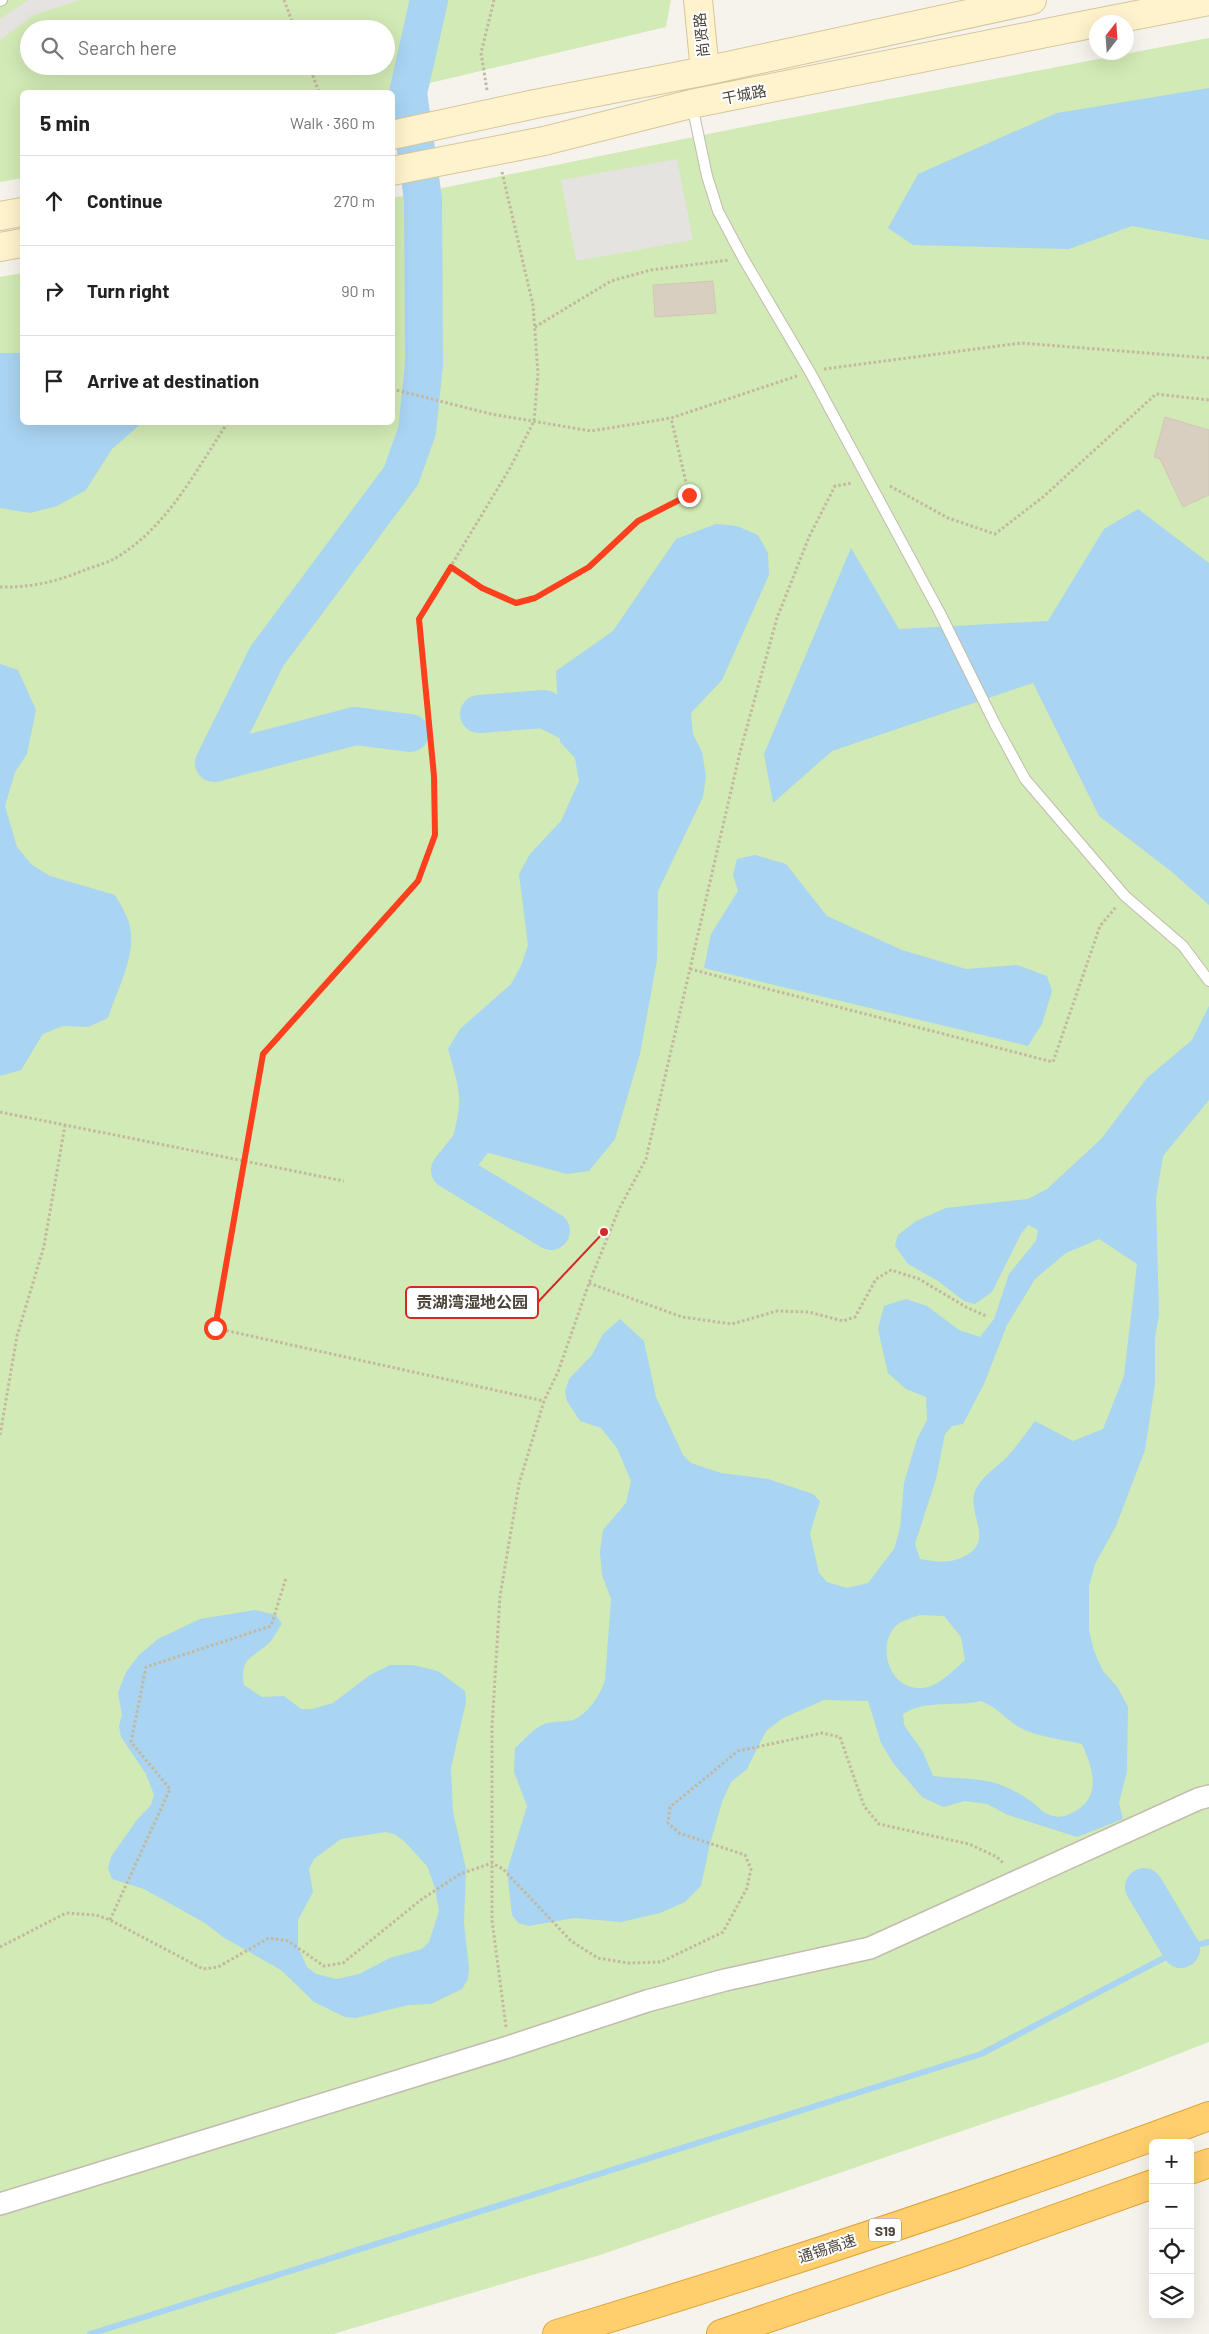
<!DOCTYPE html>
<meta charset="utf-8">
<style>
body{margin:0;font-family:Barlow,"Noto Sans SC",sans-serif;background:#f6f6f6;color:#222}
.controls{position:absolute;right:15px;bottom:15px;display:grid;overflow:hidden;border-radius:8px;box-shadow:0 5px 20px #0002}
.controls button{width:45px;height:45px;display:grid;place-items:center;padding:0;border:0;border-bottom:1px solid #e0e0e0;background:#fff;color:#222;font:25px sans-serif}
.compass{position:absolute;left:1089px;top:15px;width:45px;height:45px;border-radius:50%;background:#fff;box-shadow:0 5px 20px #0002;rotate:17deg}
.stop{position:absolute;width:15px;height:15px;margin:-11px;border:4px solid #fc3f1d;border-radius:50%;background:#fff}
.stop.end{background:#fc3f1d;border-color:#fff;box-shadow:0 1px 5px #0008}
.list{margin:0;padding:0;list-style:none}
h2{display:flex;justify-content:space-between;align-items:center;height:65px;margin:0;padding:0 20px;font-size:21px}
h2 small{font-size:16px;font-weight:400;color:#767676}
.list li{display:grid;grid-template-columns:32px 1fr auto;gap:15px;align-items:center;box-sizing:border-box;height:90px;padding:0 20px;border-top:1px solid #e0e0e0}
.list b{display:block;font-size:19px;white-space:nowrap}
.list em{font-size:16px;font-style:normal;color:#767676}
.icon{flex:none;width:28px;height:28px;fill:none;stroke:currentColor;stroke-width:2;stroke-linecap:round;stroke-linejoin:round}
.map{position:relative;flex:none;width:1209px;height:2334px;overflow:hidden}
.search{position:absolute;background:#fff;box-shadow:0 5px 20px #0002;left:20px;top:20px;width:375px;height:55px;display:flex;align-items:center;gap:12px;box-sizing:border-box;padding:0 18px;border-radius:28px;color:#767676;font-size:19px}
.panel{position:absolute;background:#fff;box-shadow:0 5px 20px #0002;left:20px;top:90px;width:375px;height:335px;border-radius:8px}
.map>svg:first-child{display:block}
.green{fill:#d2eab5;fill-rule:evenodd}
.parking{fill:#e5e3e0}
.water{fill:#a9d4f2;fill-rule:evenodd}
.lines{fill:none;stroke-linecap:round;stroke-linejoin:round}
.stream{stroke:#a9d4f2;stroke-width:6}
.river{stroke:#a9d4f2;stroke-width:38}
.building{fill:#d8cfc1;stroke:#d3c7b4}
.lane-casing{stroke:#c2bbae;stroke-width:12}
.street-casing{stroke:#c2bbae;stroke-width:24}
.secondary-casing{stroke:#d6c79b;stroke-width:30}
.highway-casing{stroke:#e0a43c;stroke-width:30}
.path{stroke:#c4b79f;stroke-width:3;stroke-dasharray:2.5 2.5;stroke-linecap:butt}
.lane{stroke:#fff;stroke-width:10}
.street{stroke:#fff;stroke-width:21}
.secondary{stroke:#fff3cd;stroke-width:28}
.highway{stroke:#ffcf6e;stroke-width:28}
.secondary-bridge-casing{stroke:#d6c79b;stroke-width:30;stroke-linecap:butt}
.secondary-bridge{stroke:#fff3cd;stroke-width:28}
.route{stroke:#fc3f1d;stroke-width:6}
.labels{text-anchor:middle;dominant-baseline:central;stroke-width:4;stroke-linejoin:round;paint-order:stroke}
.shield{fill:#fff;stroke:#817c74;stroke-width:1}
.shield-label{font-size:14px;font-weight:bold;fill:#4b4439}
.street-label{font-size:15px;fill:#4b4439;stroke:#fff}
.leader{fill:none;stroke:#d62828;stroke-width:2}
.callout-dot{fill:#d62828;stroke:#fff;stroke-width:2}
.callout{fill:#fff;stroke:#d62828;stroke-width:2}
.callout-label{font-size:16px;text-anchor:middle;font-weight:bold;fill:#4b4439}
</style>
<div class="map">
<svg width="1209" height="2334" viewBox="0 0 1209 2334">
<rect width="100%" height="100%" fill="#f6f3ec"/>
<!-- green -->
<path class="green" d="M0 0H671L666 27 392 92H22V178L0 182ZM29 29H386V66H29Z
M1209 38V2042L1114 2079 597 2256 333 2334H0V277L22 273V422H392L393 198 743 127Z"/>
<!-- parking -->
<path class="parking" d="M28 0H80L34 15 0 40V19Z
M677 159 693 240 576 261 561 180Z"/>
<!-- water -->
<path class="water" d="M1209 88V240L1132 226 1069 249 913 245 888 228 918 174 1057 113Z
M0 353H22V422L142 423 112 449 86 490 57 506 30 513 0 508Z
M1138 509 1209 563V905L1172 872 1099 816 1033 683 832 751 773 803 764 754 851 548 899 629 1048 621 1104 529Z
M716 524 737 526 758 535 768 553 769 575 722 680 691 713 693 734 702 752 706 776 703 797 658 891 657 960 640 1054 615 1139 589 1171 567 1174 451 1143C464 1100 460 1091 448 1049L460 1029 511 984 521 966 528 945 519 874 530 854 561 821 579 781 575 758 560 742 556 671 613 631 676 539Z
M0 664 18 670 36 710 27 754 15 772 5 806 17 847 31 864 50 876 115 895C122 907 131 921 131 935 133 962 116 993 108 1018L88 1027 63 1026 43 1034 21 1070 0 1076Z
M755 855 786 864 827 916 902 950 966 969 1017 965 1047 976 1052 991 1042 1024 1028 1046 704 968 711 934 738 891 733 875 737 859Z
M1209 1006V1100L1163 1156 1156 1199 1159 1316 1155 1337V1384L1145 1450 1116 1526 1095 1564 1089 1586V1630L1094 1651 1103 1671 1118 1688 1128 1707 1127 1771 1119 1803 1123 1819 1077 1837 1008 1815 987 1804 965 1801 943 1807 922 1797 893 1763 881 1743 868 1701 824 1700 783 1718 766 1731 747 1769 731 1782 722 1802 710 1844 701 1886 685 1902 660 1913 621 1922 574 1918 529 1926 518 1923 512 1915 507 1871 527 1806 514 1772 515 1748C523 1741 532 1730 542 1725 552 1720 563 1723 573 1720 588 1714 601 1694 605 1680L611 1599 602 1575 600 1552 603 1530 626 1503 631 1481 617 1448 601 1428 580 1421 567 1401 565 1391 569 1379 592 1355 603 1334 620 1319 644 1341 656 1397 683 1455 691 1463 721 1473 768 1479 813 1494 820 1501 810 1533 819 1573 827 1582 847 1588 868 1583 894 1549 900 1528 904 1483 917 1439 927 1420 926 1397 906 1389 888 1373 878 1329 884 1306 906 1299 927 1306 959 1330 980 1337 994 1319 1009 1274 1036 1241 1038 1230 1028 1225 1021 1234 992 1292 975 1304 964 1301 938 1281 908 1264 895 1246 898 1235 916 1221 946 1208 1028 1199 1047 1189 1102 1138 1147 1078 1192 1040ZM1099 1239 1137 1264 1124 1376 1103 1429 1073 1441 1035 1421C1026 1433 1017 1446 1007 1457 997 1467 984 1475 977 1487 963 1510 997 1540 965 1556 949 1564 938 1562 920 1559L915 1544 936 1479 945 1434 952 1426 963 1424 984 1384 1007 1325 1035 1279 1066 1253ZM920 1615 944 1616 961 1637 965 1660C954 1670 939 1686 923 1688 892 1691 877 1652 893 1629 899 1621 911 1618 920 1615ZM981 1701C995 1706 1004 1717 1017 1726 1035 1737 1062 1739 1082 1744 1093 1769 1103 1798 1072 1813 1065 1817 1058 1818 1050 1815 1042 1812 1038 1807 1032 1802 1023 1795 1011 1789 1001 1785 979 1777 956 1779 933 1776L923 1752 904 1725 903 1714C925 1699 956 1707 981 1701Z
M255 1610 276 1615 282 1624C278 1629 275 1636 271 1641 255 1658 239 1655 244 1685L262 1697 284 1696 301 1709H312L333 1703 370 1675 390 1665H413L438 1671 465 1691 466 1702 451 1768 453 1812 466 1869 464 1923 469 1968 468 1979 462 1989 431 2004 408 2005 356 2018 345 2017 314 2002 281 1970 223 1937 205 1923 144 1889 112 1879 108 1868 111 1857 136 1821 151 1805 154 1795 146 1774 121 1737 119 1726 122 1715 118 1693 126 1672 139 1655 158 1639 200 1619ZM386 1832 396 1835 405 1842 427 1866 435 1888 439 1911 429 1942 422 1949 390 1958 359 1974 337 1979 316 1974 307 1967 298 1947V1920L313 1892 309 1869 314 1859 341 1839Z"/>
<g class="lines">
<!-- stream -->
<path class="stream" d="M90 2334 981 2054 1181 1949 1209 1942"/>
<!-- river -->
<path class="river" d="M479 714 544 709 600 737 599 742
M410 733 355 726 214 763 267 656 401 476 417 431 424 364 423 199 408 93 429 0
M500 1107 450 1170 551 1231
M1144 1887 1181 1949"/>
</g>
<!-- building -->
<path class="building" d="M713 281 716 313 655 317 653 285Z
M1165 417 1209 430V495L1183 507 1160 459 1154 457Z"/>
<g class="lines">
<!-- lane casing -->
<g class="lane-casing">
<path id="lane" d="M0 1 2 0
M692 105 707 176 718 211 743 258 810 372 940 613 995 724 1025 779 1125 896 1183 946 1209 981"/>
</g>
<!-- street casing -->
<g class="street-casing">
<path id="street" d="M0 2204 508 2047 647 2001 725 1980 870 1948 1198 1799 1209 1796"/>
</g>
<!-- secondary casing -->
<g class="secondary-casing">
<path id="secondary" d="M698 0 705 71
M1101 22 1209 1
M535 104 705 71 1032 0
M544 141 691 104 1096 23
M0 216 22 212
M0 247 22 243"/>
</g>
<!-- highway casing -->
<g class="highway-casing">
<path id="highway" d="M1190 2170 1209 2163
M557 2334C776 2268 994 2196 1209 2116
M721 2334 957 2254 1153 2184"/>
</g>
<!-- path -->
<path class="path" d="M284 0 295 29
M309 66 319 92
M487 90 481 53 494 0
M502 172 533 305 538 373 534 421 510 468 419 619 434 777 435 835 418 881 263 1054 215 1328 544 1401
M535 327 611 281 651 270 729 260
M824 369 1021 343 1209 358
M392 389 491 414 591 431 671 418 797 376
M890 486 948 518 995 534 1043 497 1156 394 1209 400
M451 567 481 588 516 603 535 598 589 567 638 521 689 495 671 418
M0 587C28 588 56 582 82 571 92 567 104 564 114 559 167 528 195 472 228 422
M690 969 1053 1062 1100 926 1116 907
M0 1112 344 1181
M589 1283 682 1317 732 1324 777 1311 809 1312 843 1321 855 1317 876 1279 891 1270 919 1279 966 1307 986 1316
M0 1435 17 1336 44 1246 65 1125
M110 1920 170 1789 131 1742 146 1667 271 1626 286 1578
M0 1947 66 1913 96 1915 110 1920 203 1969 218 1967 269 1938 288 1941 324 1966 343 1963 422 1899 460 1874 492 1863 503 1869 571 1941 598 1958 628 1963 661 1962 723 1932 747 1888 751 1869 745 1855 679 1833 668 1823 670 1807 738 1751 822 1733 840 1737 864 1806 879 1824 969 1844 997 1857 1004 1864
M506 2027 492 1920V1727L500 1596 519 1484 544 1401 558 1372 589 1283 619 1209 646 1159 740 752 777 618 809 537 835 486 852 483"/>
<!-- lane -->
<use href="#lane" class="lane"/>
<!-- street -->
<use href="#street" class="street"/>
<!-- secondary -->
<use href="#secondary" class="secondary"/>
<!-- highway -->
<use href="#highway" class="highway"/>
<!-- secondary-bridge casing -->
<g class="secondary-bridge-casing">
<path id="secondary-bridge" d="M392 135 535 104
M392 171 544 141"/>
</g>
<!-- secondary-bridge -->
<use href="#secondary-bridge" class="secondary-bridge"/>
</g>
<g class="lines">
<!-- route -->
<path class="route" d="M215 1328 263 1054 418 881 435 835 434 776 419 619 451 567 482 588 516 603 535 598 589 567 638 521 689 495"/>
</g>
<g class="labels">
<!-- shield labels -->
<rect class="shield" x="869" y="2218.5" width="32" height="23" rx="4"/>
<g class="shield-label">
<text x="885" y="2230">S19</text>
</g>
<!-- street labels -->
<g class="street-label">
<text transform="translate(701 35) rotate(-96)">尚贤路</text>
<text transform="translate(744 94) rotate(-11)">干城路</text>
<text transform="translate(827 2248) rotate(-18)">通锡高速</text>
</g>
</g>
<!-- callouts -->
<path class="leader" d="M604 1232L538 1302"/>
<circle class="callout-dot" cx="604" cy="1232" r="5"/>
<rect class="callout" x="406" y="1287" width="132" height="31" rx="5"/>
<g class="callout-label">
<text x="472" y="1308">贡湖湾湿地公园</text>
</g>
</svg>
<div class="controls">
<button>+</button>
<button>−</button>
<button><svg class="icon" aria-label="locate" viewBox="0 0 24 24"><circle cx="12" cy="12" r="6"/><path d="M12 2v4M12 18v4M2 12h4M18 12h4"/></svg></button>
<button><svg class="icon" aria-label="layers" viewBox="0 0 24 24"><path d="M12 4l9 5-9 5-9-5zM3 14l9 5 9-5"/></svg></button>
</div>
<svg class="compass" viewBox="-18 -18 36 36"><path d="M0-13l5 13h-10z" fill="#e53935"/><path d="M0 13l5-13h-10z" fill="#767676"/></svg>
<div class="stop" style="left:215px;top:1328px"></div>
<div class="stop end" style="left:689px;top:495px"></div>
<div class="search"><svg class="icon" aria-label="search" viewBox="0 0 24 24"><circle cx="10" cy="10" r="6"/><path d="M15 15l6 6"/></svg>Search here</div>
<section class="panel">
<h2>5 min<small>Walk · 360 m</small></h2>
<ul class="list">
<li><svg class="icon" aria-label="ahead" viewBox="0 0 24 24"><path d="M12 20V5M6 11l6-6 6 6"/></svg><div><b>Continue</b></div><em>270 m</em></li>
<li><svg class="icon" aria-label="right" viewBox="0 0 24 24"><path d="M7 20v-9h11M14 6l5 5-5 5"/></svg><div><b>Turn right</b></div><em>90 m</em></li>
<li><svg class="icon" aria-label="arrive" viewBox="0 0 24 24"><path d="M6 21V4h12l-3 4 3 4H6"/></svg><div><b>Arrive at destination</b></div></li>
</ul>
</section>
</div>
